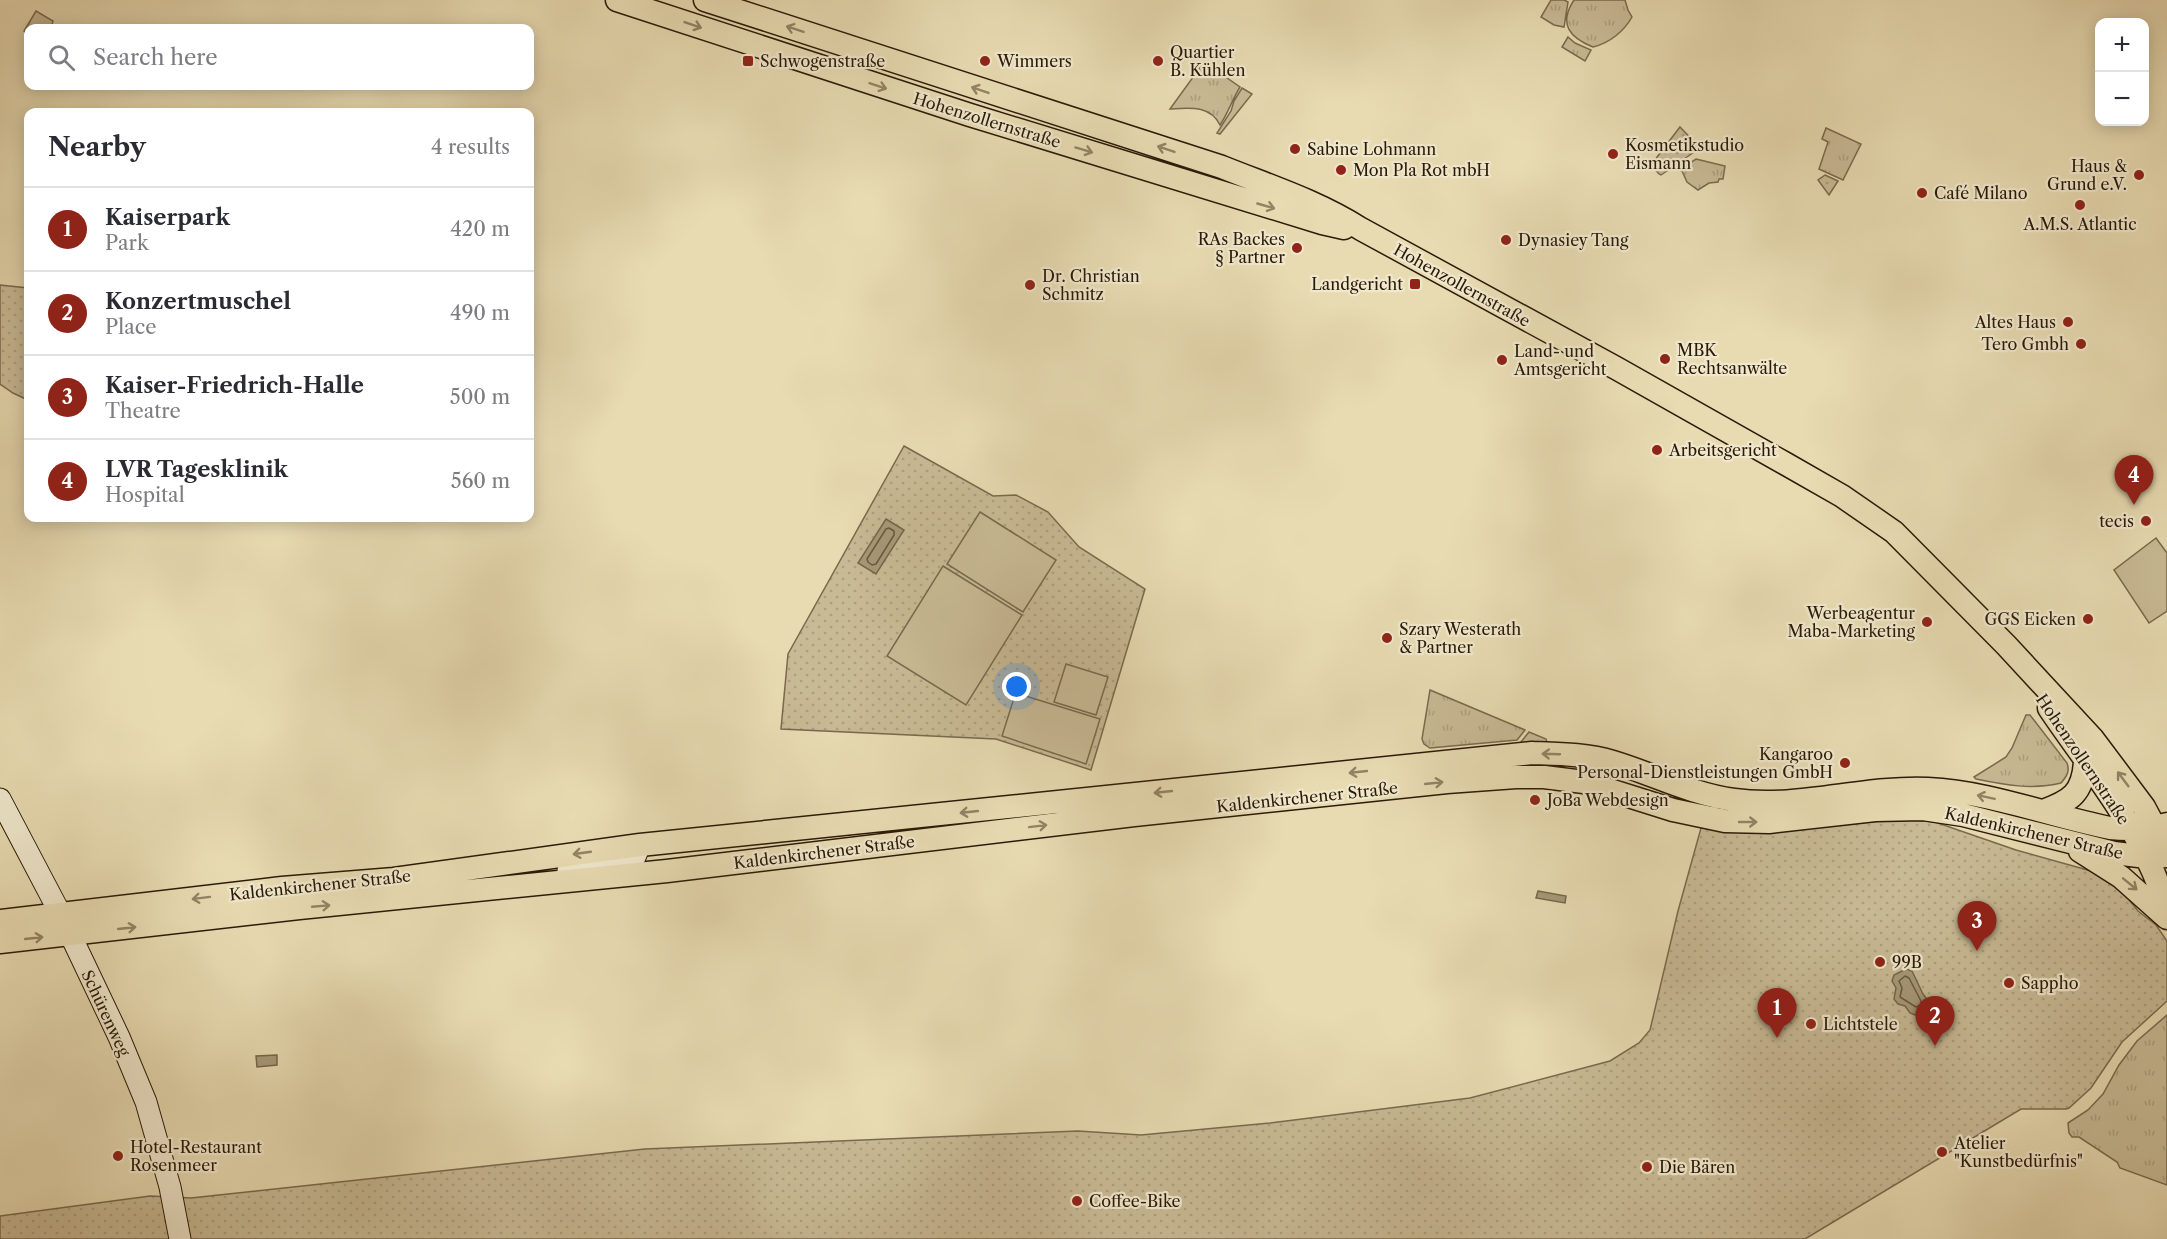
<!DOCTYPE html>
<meta charset="utf-8">
<style>
body{margin:0;font-family:"Libre Caslon Text",serif;background:#f7f7f7;color:#2b2b33}
.controls{position:absolute;right:18px;top:18px;display:grid;overflow:hidden;border-radius:12px;box-shadow:0 3px 15px #0003}
.controls button{width:54px;height:54px;display:grid;place-items:center;padding:0;border:0;border-bottom:2px solid #e1e1e2;background:#fff;color:#2b2b33;font:30px sans-serif}
.you{position:absolute;left:1017px;top:687px;width:21px;height:21px;margin:-15px;border:4px solid #fff;border-radius:50%;background:#1a73e8;box-shadow:0 0 0 9px #1a73e833}
.badge{display:grid;place-items:center;width:39px;height:39px;border-radius:50%;background:#8f2418;color:#fff;font-size:20px;font-weight:700}
.pin{position:absolute;translate:-50% -50px;filter:drop-shadow(0 2px 3px #0008)}
.pin::after{content:'';position:absolute;top:32px;width:21px;height:18px;background:inherit;clip-path:polygon(0 0,100% 0,50% 100%)}
.list{margin:0;padding:0;list-style:none}
h2{display:flex;justify-content:space-between;align-items:center;height:78px;margin:0;padding:0 24px;font-size:26px}
h2 small{font-size:20px;font-weight:400;color:#7c7c81}
.list li{display:grid;grid-template-columns:39px 1fr auto;gap:18px;align-items:center;box-sizing:border-box;height:84px;padding:0 24px;border-top:2px solid #e1e1e2}
.list b{display:block;font-size:22px;white-space:nowrap}
.list p{margin:0;font-size:20px;white-space:nowrap;color:#7c7c81}
.list em{font-size:20px;font-style:normal;color:#7c7c81}
.icon{flex:none;width:33px;height:33px;fill:none;stroke:currentColor;stroke-width:2;stroke-linecap:round;stroke-linejoin:round}
.map{position:relative;flex:none;width:2167px;height:1239px;overflow:hidden}
.search{position:absolute;background:#fff;box-shadow:0 3px 15px #0003;left:24px;top:24px;width:510px;height:66px;display:flex;align-items:center;gap:15px;box-sizing:border-box;padding:0 21px;border-radius:12px;color:#7c7c81;font-size:22px}
.panel{position:absolute;background:#fff;box-shadow:0 3px 15px #0003;left:24px;top:108px;width:510px;height:414px;border-radius:12px}
.map>svg:first-child{display:block}
.grass{fill:url(#grass-tufts);stroke:#796a4e;stroke-width:1.5}
.park{fill:url(#park-dots);stroke:#796a4e;stroke-width:1.5}
.pitch{fill:#c8ba95;stroke:#796a4e;stroke-width:1.5}
.water{fill:#a79978;stroke:#75664b;stroke-width:1.5}
.lines{fill:none;stroke-linecap:round;stroke-linejoin:round}
.shore{stroke:#685a40;stroke-width:1.5}
.secondary-casing{stroke:#2a1a07;stroke-width:23}
.primary-casing{stroke:#2a1a07;stroke-width:25}
.secondary{stroke:#f0e8cd;stroke-width:21}
.primary{stroke:#e8dbb2;stroke-width:22}
.oneway{stroke:#928465}
.poi-dot{fill:#8f2418;stroke:#f0e8cd;stroke-width:2}
.labels{text-anchor:middle;dominant-baseline:central;stroke-width:4.5;stroke-linejoin:round;paint-order:stroke}
.poi-label{font-size:16px;fill:#2a1a07;stroke:#f0e8cd;text-anchor:start}
.street-label{font-size:16px;fill:#2a1a07;stroke:#f0e8cd}
</style>
<div class="map">
<svg width="2167" height="1239" viewBox="0 0 2167 1239">
<defs>
<pattern id="grass-tufts" width="24" height="20" patternUnits="userSpaceOnUse" patternTransform="scale(1.5)"><rect width="24" height="20" fill="#c8ba95"/><path d="M3 7l-1-3M5 7V3M7 7l1-3M15 17l-1-3M17 17v-4M19 17l1-3" fill="none" stroke="#ac9f7f"/></pattern>
<pattern id="park-dots" width="8" height="8" patternUnits="userSpaceOnUse" patternTransform="scale(1.5)"><rect width="8" height="8" fill="#c8ba95"/><path d="M2 2h.1M6 6h.1" fill="none" stroke="#ac9f7f" stroke-width="1.8" stroke-linecap="round"/></pattern>
</defs>
<rect width="100%" height="100%" fill="#e8dbb2"/>
<filter id="stains"><feTurbulence type="fractalNoise" baseFrequency=".00333" numOctaves="4"/><feColorMatrix values="0 0 0 0 .2 0 0 0 0 .09 0 0 0 0 .02 0 0 0 .5 -.17"/></filter>
<radialGradient id="worn" r=".72"><stop offset=".6" stop-color="#630" stop-opacity="0"/><stop offset="1" stop-color="#630" stop-opacity=".3"/></radialGradient>
<!-- grass -->
<path class="grass" d="M1551 0H1564L1568 2 1564 27 1554 25 1541 17Z
M1574 0H1625L1628 10 1632 17C1624 31 1610 43 1593 47 1570 38 1558 24 1574 0Z
M36 11 53 21 51 28H28V34L24 31Z
M1568 37 1575 43 1591 50 1585 61 1562 47Z
M1204 62 1240 87C1232 100 1228 113 1220 125 1210 105 1190 108 1170 109Z
M1242 88 1252 94 1220 134 1217 133 1231 111 1234 101Z
M1826 128 1861 144 1843 180 1819 169 1828 142 1822 139Z
M1696 159 1725 166 1723 179H1719L1718 182 1709 183 1698 190 1687 182 1682 171 1679 170Z
M1430 690 1525 730 1517 740 1430 748 1424 744 1422 739Z
M2026 715H2030L2067 763C2070 771 2067 776 2061 783 2032 790 2005 785 1976 779L1974 777 2006 757 2012 748Z
M1529 732 1546 739 1547 742 1523 743 1521 742Z
M2167 1015V1185L2120 1168 2117 1162 2079 1137H2072L2069 1133 2068 1123 2088 1110 2103 1094 2119 1065 2137 1041Z"/>
<!-- park -->
<path class="park" d="M1680 127 1700 148 1661 175 1659 174 1651 165Z
M1825 175 1838 181 1829 195 1818 180Z
M0 285 28 288V400L13 393 0 384Z
M904 446 993 496 1016 495 1048 512 1079 547 1145 589 1091 770 996 739 781 729 788 654Z
M1905 819 1935 822 2016 850 2091 871 2118 886 2138 911 2156 925 2167 941V1001L2122 1042 2091 1088 2069 1108 2066 1109H2021L1805 1239H0V1216L150 1196 191 1198 645 1149 1078 1131 1141 1135 1270 1123 1470 1098 1610 1061 1639 1043 1650 1030 1678 911 1701 828 1753 832Z"/>
<!-- pitch -->
<path class="pitch" d="M980 512 1056 560 1023 612 947 564Z
M2156 538 2167 553V611L2149 623 2114 570Z
M943 566 1022 615 966 705 887 656Z
M1066 664 1108 677 1096 715 1054 702Z
M1019 694 1100 719 1086 764 1002 736 1014 698Z"/>
<!-- water -->
<path class="water" d="M886 519 904 530 876 574 858 563Z
M1538 891 1566 896 1565 903 1536 898Z
M1906 969 1912 971 1923 994 1929 1002 1928 1008 1915 1015 1910 1013 1905 1006 1898 1004 1894 999 1896 988 1892 981 1894 975Z
M277 1055V1065L257 1067 256 1056Z"/>
<g class="lines">
<!-- shore -->
<path class="shore" d="M889 528 894 531V535L876 564 872 565 868 562 867 559 886 529Z
M1905 976 1909 978 1921 1001V1005L1916 1007 1900 997 1902 988 1899 981Z"/>
<!-- secondary casing -->
<g class="secondary-casing">
<path id="secondary" d="M0 799 61 915 119 1037 146 1102 170 1187 180 1239
M568 871 629 862 635 857 640 845"/>
</g>
<!-- primary casing -->
<g class="primary-casing">
<path id="primary" d="M617 0 970 115 1322 223 1344 228
M705 0 1222 167C1269 186 1317 201 1361 229L1616 368 1786 464 1842 496 1894 532 2006 645 2093 739 2144 807 2161 839
M2049 708C2084 760 2125 809 2151 867 2158 881 2162 896 2167 910
M2043 811C2071 801 2083 793 2085 762
M2080 851 2121 877 2167 918
M0 921 282 888 394 879 640 845 1532 753C1559 754 1586 754 1613 762 1653 774 1691 794 1734 800 1798 809 1863 786 1928 789 1991 792 2049 816 2110 828 2129 830 2149 829 2167 824
M0 942 299 908 667 871 1134 815 1447 782 1516 777H1544L1584 782 1673 810 1725 821 1769 822 1875 810 1923 809 1963 815 2114 853 2147 857 2167 856"/>
</g>
<!-- secondary -->
<use href="#secondary" class="secondary"/>
<!-- primary -->
<use href="#primary" class="primary"/>
</g>
<!-- one-way arrows -->
<defs><path id="oneway-shaft" d="M-6 0H5M1.5-3L5.5 0L1.5 3" fill="none" stroke-width="1.6" stroke-linecap="round" stroke-linejoin="round" transform="scale(1.5)"/></defs>
<g class="oneway">
<use href="#oneway-shaft" transform="translate(693 25) rotate(19)"/>
<use href="#oneway-shaft" transform="translate(795 29) rotate(-162)"/>
<use href="#oneway-shaft" transform="translate(878 86) rotate(18)"/>
<use href="#oneway-shaft" transform="translate(980 90) rotate(-161)"/>
<use href="#oneway-shaft" transform="translate(1166 149) rotate(-161)"/>
<use href="#oneway-shaft" transform="translate(1084 150) rotate(17)"/>
<use href="#oneway-shaft" transform="translate(1266 206) rotate(16)"/>
<use href="#oneway-shaft" transform="translate(1551 754) rotate(-178)"/>
<use href="#oneway-shaft" transform="translate(1358 772) rotate(174)"/>
<use href="#oneway-shaft" transform="translate(2123 779) rotate(-127)"/>
<use href="#oneway-shaft" transform="translate(1434 783) rotate(-6)"/>
<use href="#oneway-shaft" transform="translate(1163 792) rotate(174)"/>
<use href="#oneway-shaft" transform="translate(1986 797) rotate(-168)"/>
<use href="#oneway-shaft" transform="translate(969 812) rotate(174)"/>
<use href="#oneway-shaft" transform="translate(1748 822)"/>
<use href="#oneway-shaft" transform="translate(1038 826) rotate(-7)"/>
<use href="#oneway-shaft" transform="translate(582 853) rotate(172)"/>
<use href="#oneway-shaft" transform="translate(2130 884) rotate(39)"/>
<use href="#oneway-shaft" transform="translate(201 898) rotate(173)"/>
<use href="#oneway-shaft" transform="translate(321 906) rotate(-5)"/>
<use href="#oneway-shaft" transform="translate(127 928) rotate(-6)"/>
<use href="#oneway-shaft" transform="translate(34 938) rotate(-6)"/>
</g>
<!-- markers -->
<g class="poi-dot">
<rect x="742" y="55" width="12" height="12" rx="3"/>
<circle cx="985" cy="61" r="6"/>
<circle cx="1158" cy="61" r="6"/>
<circle cx="1295" cy="149" r="6"/>
<circle cx="1613" cy="154" r="6"/>
<circle cx="1341" cy="170" r="6"/>
<circle cx="2139" cy="175" r="6"/>
<circle cx="1922" cy="193" r="6"/>
<circle cx="2080" cy="205" r="6"/>
<circle cx="1506" cy="240" r="6"/>
<circle cx="1297" cy="248" r="6"/>
<rect x="1409" y="278" width="12" height="12" rx="3"/>
<circle cx="1030" cy="285" r="6"/>
<circle cx="2068" cy="322" r="6"/>
<circle cx="2081" cy="344" r="6"/>
<circle cx="1665" cy="359" r="6"/>
<circle cx="1502" cy="360" r="6"/>
<circle cx="1657" cy="450" r="6"/>
<circle cx="2146" cy="521" r="6"/>
<circle cx="2088" cy="619" r="6"/>
<circle cx="1927" cy="622" r="6"/>
<circle cx="1387" cy="638" r="6"/>
<circle cx="1845" cy="763" r="6"/>
<circle cx="1535" cy="800" r="6"/>
<circle cx="1880" cy="962" r="6"/>
<circle cx="2009" cy="983" r="6"/>
<circle cx="1811" cy="1024" r="6"/>
<circle cx="1942" cy="1152" r="6"/>
<circle cx="118" cy="1156" r="6"/>
<circle cx="1647" cy="1167" r="6"/>
<circle cx="1077" cy="1201" r="6"/>
</g>
<g class="labels">
<!-- poi labels -->
<g class="poi-label">
<text x="1170" y="52">Quartier<tspan x="1170" dy="18">B. Kühlen</tspan></text>
<text x="760" y="61">Schwogenstraße</text>
<text x="997" y="61">Wimmers</text>
<text x="1625" y="145">Kosmetikstudio<tspan x="1625" dy="18">Eismann</tspan></text>
<text x="1307" y="149">Sabine Lohmann</text>
<text x="2127" y="166" text-anchor="end">Haus &amp;<tspan x="2127" dy="18">Grund e.V.</tspan></text>
<text x="1353" y="170">Mon Pla Rot mbH</text>
<text x="1934" y="193">Café Milano</text>
<text x="2080" y="224" text-anchor="middle">A.M.S. Atlantic</text>
<text x="1285" y="239" text-anchor="end">RAs Backes<tspan x="1285" dy="18">§ Partner</tspan></text>
<text x="1518" y="240">Dynasiey Tang</text>
<text x="1042" y="276">Dr. Christian<tspan x="1042" dy="18">Schmitz</tspan></text>
<text x="1403" y="284" text-anchor="end">Landgericht</text>
<text x="2056" y="322" text-anchor="end">Altes Haus</text>
<text x="2069" y="344" text-anchor="end">Tero Gmbh</text>
<text x="1677" y="350">MBK<tspan x="1677" dy="18">Rechtsanwälte</tspan></text>
<text x="1514" y="351">Land- und<tspan x="1514" dy="18">Amtsgericht</tspan></text>
<text x="1669" y="450">Arbeitsgericht</text>
<text x="2134" y="521" text-anchor="end">tecis</text>
<text x="1915" y="613" text-anchor="end">Werbeagentur<tspan x="1915" dy="18">Maba-Marketing</tspan></text>
<text x="2076" y="619" text-anchor="end">GGS Eicken</text>
<text x="1399" y="629">Szary Westerath<tspan x="1399" dy="18">&amp; Partner</tspan></text>
<text x="1833" y="754" text-anchor="end">Kangaroo<tspan x="1833" dy="18">Personal-Dienstleistungen GmbH</tspan></text>
<text x="1547" y="800">JoBa Webdesign</text>
<text x="1892" y="962">99B</text>
<text x="2021" y="983">Sappho</text>
<text x="1823" y="1024">Lichtstele</text>
<text x="1954" y="1143">Atelier<tspan x="1954" dy="18">"Kunstbedürfnis"</tspan></text>
<text x="130" y="1147">Hotel-Restaurant<tspan x="130" dy="18">Rosenmeer</tspan></text>
<text x="1659" y="1167">Die Bären</text>
<text x="1089" y="1201">Coffee-Bike</text>
</g>
<!-- street labels -->
<g class="street-label">
<text transform="translate(987 120) rotate(17)">Hohenzollernstraße</text>
<text transform="translate(1462 285) rotate(29)">Hohenzollernstraße</text>
<text transform="translate(2083 759) rotate(56)">Hohenzollernstraße</text>
<text transform="translate(1307 797) rotate(-6)">Kaldenkirchener Straße</text>
<text transform="translate(2034 833) rotate(13)">Kaldenkirchener Straße</text>
<text transform="translate(824 852) rotate(-7)">Kaldenkirchener Straße</text>
<text transform="translate(320 885) rotate(-6)">Kaldenkirchener Straße</text>
<text transform="translate(106 1013) rotate(65)">Schürenweg</text>
</g>
</g>
<rect width="100%" height="100%" filter="url(#stains)"/>
<rect width="100%" height="100%" fill="url(#worn)"/>
</svg>
<div class="controls">
<button>+</button>
<button>−</button>
</div>
<div class="you"></div>
<div class="pin badge" style="left:1777px;top:1038px">1</div>
<div class="pin badge" style="left:1935px;top:1046px">2</div>
<div class="pin badge" style="left:1977px;top:951px">3</div>
<div class="pin badge" style="left:2134px;top:505px">4</div>
<div class="search"><svg class="icon" aria-label="search" viewBox="0 0 24 24"><circle cx="10" cy="10" r="6"/><path d="M15 15l6 6"/></svg>Search here</div>
<section class="panel">
<h2>Nearby<small>4 results</small></h2>
<ul class="list">
<li><span class="badge">1</span><div><b>Kaiserpark</b><p>Park</p></div><em>420 m</em></li>
<li><span class="badge">2</span><div><b>Konzertmuschel</b><p>Place</p></div><em>490 m</em></li>
<li><span class="badge">3</span><div><b>Kaiser-Friedrich-Halle</b><p>Theatre</p></div><em>500 m</em></li>
<li><span class="badge">4</span><div><b>LVR Tagesklinik</b><p>Hospital</p></div><em>560 m</em></li>
</ul>
</section>
</div>
